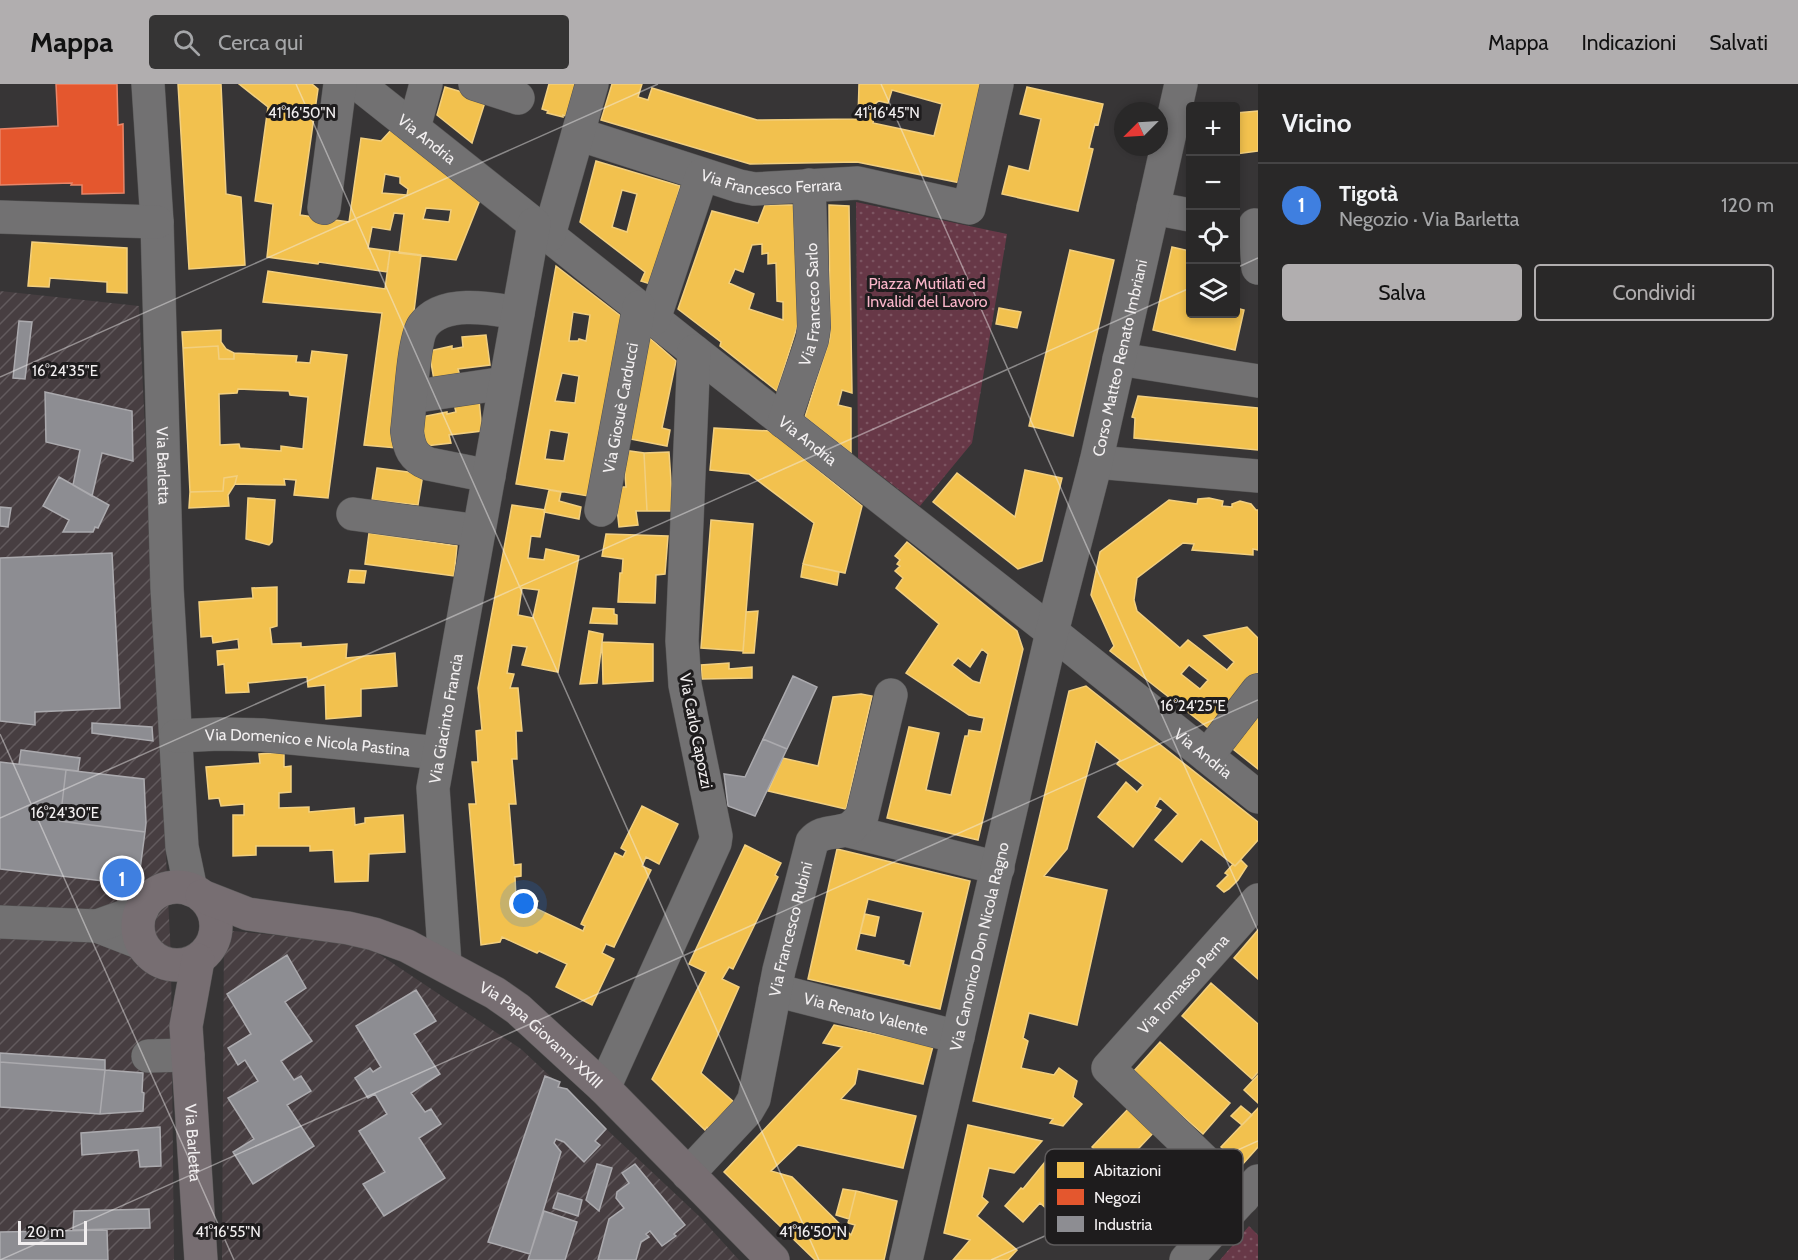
<!DOCTYPE html>
<html lang="it">
<meta charset="utf-8">
<style>
body{margin:0;font-family:Cabin,sans-serif;background:#353434;color:#f1f3f6}
.controls{position:absolute;right:18px;top:18px;display:grid;overflow:hidden;border-radius:6px;box-shadow:0 3px 9px #0003}
.controls button{width:54px;height:54px;display:grid;place-items:center;padding:0;border:0;border-bottom:2px solid #454445;background:#292828;color:#f1f3f6;font:30px sans-serif}
.compass{position:absolute;left:1114px;top:18px;width:54px;height:54px;border-radius:50%;background:#292828;box-shadow:0 3px 9px #0003;rotate:246deg}
.scale{position:absolute;left:18px;bottom:15px;width:69px;box-sizing:border-box;padding-left:6px;border:3px solid #f2eff0;border-top:0;font-size:16px;line-height:21px;white-space:nowrap;color:#f2eff0;-webkit-text-stroke:4px #1e1c1d;paint-order:stroke}
.you{position:absolute;left:524px;top:820px;width:21px;height:21px;margin:-15px;border:4px solid #fff;border-radius:50%;background:#1a73e8;box-shadow:0 0 0 9px #1a73e833}
.badge{display:grid;place-items:center;width:39px;height:39px;border-radius:50%;background:#b1aeaf;color:#fff;font-size:20px;font-weight:700}
.pin{position:absolute;translate:-50% -50%;border:3px solid #fff;box-shadow:0 2px 6px #0006}
.list{margin:0;padding:0;list-style:none}
h2{display:flex;justify-content:space-between;align-items:center;height:78px;margin:0;padding:0 24px;font-size:26px}
h2 small{font-size:20px;font-weight:400;color:#a5a6a8}
.list li{display:grid;grid-template-columns:39px 1fr auto;gap:18px;align-items:center;box-sizing:border-box;height:84px;padding:0 24px;border-top:2px solid #454445}
.list b{display:block;font-size:22px;white-space:nowrap}
.list p{margin:0;font-size:20px;white-space:nowrap;color:#a5a6a8}
.list em{font-size:20px;font-style:normal;color:#a5a6a8}
.actions{display:flex;gap:12px;padding:18px 24px}
.actions a{flex:1;padding:14px 0;border:2px solid #b1aeaf;border-radius:6px;text-align:center;font-size:21px;color:#b1aeaf}
.actions .main{background:#b1aeaf;color:#111}
.icon{flex:none;width:33px;height:33px;fill:none;stroke:currentColor;stroke-width:2;stroke-linecap:round;stroke-linejoin:round}
.map{position:relative;flex:none;width:1258px;height:1176px;overflow:hidden}
header{display:flex;align-items:center;gap:36px;box-sizing:border-box;height:84px;padding:0 30px;background:#b1aeaf;color:#111}
header strong{font-size:28px}
nav{display:flex;gap:33px;margin-inline-start:auto;font-size:21px}
.search{width:420px;height:54px;background:#353434;display:flex;align-items:center;gap:15px;box-sizing:border-box;padding:0 21px;border-radius:6px;color:#a5a6a8;font-size:22px}
main{display:flex}
aside{flex:1;background:#292828}
.map>svg:first-child{display:block}
.industrial{fill:url(#industrial-furrows)}
.park{fill:url(#park-dots)}
.homes{fill:#f2c14e;stroke:#f2cf7f;stroke-width:1.5;fill-rule:evenodd}
.shops{fill:#e4572e;stroke:#e88568;stroke-width:1.5}
.industry{fill:#8d8d92;stroke:#abaaae;stroke-width:1.5}
.lines{fill:none;stroke-linecap:round;stroke-linejoin:round}
.minor-casing{stroke:#555454;stroke-width:34}
.major-casing{stroke:#555454;stroke-width:34}
.minor{stroke:#727172;stroke-width:33}
.major{stroke:#776e72;stroke-width:33}
.ticks{fill:none;stroke:#f2eff0;stroke-width:1.5;stroke-opacity:0.45}
.labels{text-anchor:middle;dominant-baseline:central;stroke-width:6;stroke-linejoin:round;paint-order:stroke}
.street-label{font-size:16px;fill:#f2eff0;stroke:#1e1c1d}
.park-label{font-size:16px;fill:#fab5c9;stroke:#1e1c1d}
.key{fill:#1e1c1d;stroke:#5e5b5c;stroke-width:1.5}
.key-label{font-size:16px;fill:#f2eff0}
.ticks-label{font-size:15px;text-anchor:middle;fill:#f2eff0;stroke:#1e1c1d;stroke-width:6;stroke-linejoin:round;paint-order:stroke}
</style>
<header>
<strong>Mappa</strong>
<div class="search"><svg class="icon" aria-label="search" viewBox="0 0 24 24"><circle cx="10" cy="10" r="6"/><path d="M15 15l6 6"/></svg>Cerca qui</div>
<nav><a>Mappa</a><a>Indicazioni</a><a>Salvati</a></nav>
</header>
<main>
<div class="map">
<svg width="1258" height="1176" viewBox="0 0 1258 1176">
<defs>
<pattern id="industrial-furrows" width="10" height="10" patternUnits="userSpaceOnUse" patternTransform="scale(1.5)"><rect width="10" height="10" fill="#473e41"/><path d="M-1 1l2-2M0 10L10 0M9 11l2-2" fill="none" stroke="#625a5d"/></pattern>
<pattern id="park-dots" width="8" height="8" patternUnits="userSpaceOnUse" patternTransform="scale(1.5)"><rect width="8" height="8" fill="#673847"/><path d="M2 2h.1M6 6h.1" fill="none" stroke="#7d5562" stroke-width="1.8" stroke-linecap="round"/></pattern>
</defs>
<rect width="100%" height="100%" fill="#373536"/>
<!-- industrial -->
<path class="industrial" d="M0 207 139 222 171 874 174 1176H0Z
M224 846 364 860 521 965 700 1133 739 1176H222Z"/>
<!-- park -->
<path class="park" d="M856 118 1007 150 972 359 920 422 858 374Z
M1249 1142 1258 1151V1176H1220Z"/>
<!-- homes -->
<path class="homes" d="M178 0H221L226 110 241 113 245 181 189 185Z
M239 0H312L318 5 300 131 349 138 361 54 381 57 392 45 480 116 456 176 399 169 404 130 394 129 390 146 372 143 368 164 390 167 387 188 319 178 318 180 267 173 273 120 255 117 268 23ZM385 90 400 93V99L408 105 407 111 382 109ZM426 124 451 126 449 138 423 135Z
M549 0H577L568 33 563 31V33L547 29 548 27 542 25Z
M612 0H642L638 13 648 16 652 4 757 36 858 35 859 0H984L961 99 857 78 750 80 601 36ZM892 6 942 20 934 52 873 39 876 19 879 17 888 19Z
M445 3 486 15 472 59 437 31Z
M1027 3 1103 20 1098 41 1095 40 1089 64 1093 65 1078 127 1002 110 1009 82 1029 87 1041 35 1020 30Z
M1258 27V67L1236 70V29Z
M596 77 680 102 654 201 641 197 645 188 580 138ZM622 106 637 110 627 148 612 143Z
M765 121H795L798 240 777 307 720 262 721 258 678 225 712 127 758 139ZM762 160V170L768 169V180L776 179 777 217 783 218V236L749 225 754 210 729 199 735 185 743 188 752 161Z
M829 121 849 122 852 309 842 306 838 321 851 324V369L805 333 830 254Z
M32 158 127 164V209L107 208V198L50 194 49 203 28 202Z
M1172 163 1190 167V230H1236V224L1244 226 1235 266 1153 246Z
M1070 166 1114 176 1073 352 1029 342Z
M390 167 421 171 397 364 364 361 382 229 263 218 268 187 385 205Z
M556 182 626 236 594 413 516 400ZM573 228 590 231 586 257 579 255 578 257H569ZM562 289 579 292 575 319 555 317ZM550 346 569 349 564 377 545 375Z
M999 224 1021 228 1017 244 996 240Z
M221 246V258L226 265 234 269V275H219L218 262 183 264 182 248Z
M644 249 676 277 662 344 670 346 667 362 625 354Z
M486 251 490 281 458 285 460 292 434 296 429 267 452 262V265L463 263 462 253Z
M218 262 219 275H234V269L297 272 296 278 310 279 312 267 347 271 328 414 294 411 296 396 284 395 285 401 235 400 237 392 224 394 223 407 190 408 183 264ZM238 305 289 307 290 311 308 313 303 365 281 362V367L240 364 239 360 220 361 219 310 237 309Z
M1138 312 1258 324V366L1134 354 1135 334 1132 333Z
M479 316 482 347 449 351 451 359 426 362 421 333 447 328V330L456 328 454 320Z
M714 344 770 347 862 422 845 489 803 480 814 439 749 390 710 386Z
M623 366 644 369 647 427H636L638 441 619 443 616 414 619 403H626Z
M669 368 673 427H647L644 369Z
M377 384 423 390 418 421 372 416Z
M1025 386 1062 394 1042 477 1018 485 933 418 957 389 1015 433Z
M237 392 235 400 228 411 229 422 189 424 190 408 223 407 224 394Z
M549 406 561 408 559 417 581 423 579 435 544 428Z
M248 414 275 416 272 458 269 461 246 455Z
M1209 414 1223 417 1222 422 1232 423V420L1240 417 1251 420 1256 426H1258V466L1253 465V471L1192 466 1194 460 1183 459 1137 494 1134 516 1137 527 1180 564 1188 556 1227 586 1234 578 1204 552 1247 543 1258 554V588L1234 616 1212 647 1110 567 1114 562 1091 511 1100 468 1169 416 1197 420 1198 415ZM1189 581 1208 596 1200 605 1181 590Z
M512 421 545 426 540 453 531 452 528 474 544 476 546 465 579 472 558 588 522 581 527 563 512 561 507 589 514 590 510 604H518L522 647H516L517 675H512L516 720H509L514 781 521 780V792L515 793 516 814 524 818 528 812 538 817 535 824 583 847 585 842 581 840 615 769 623 773 626 767 621 764 642 722 678 740 659 780 646 773 642 782 651 786 614 863 606 860 602 869 614 875 592 921 556 903 567 880 539 867 537 869 502 853 500 858 481 861 469 720H476L472 678H478L476 647 482 646 478 604ZM522 504 539 506 533 534 518 531Z
M711 436 753 440 743 567 701 564Z
M369 449 457 462 454 492 365 480Z
M606 450 668 452 665 490 656 491 655 519 618 518 620 489H622L623 475 602 472Z
M907 458 1017 547 1023 565 978 756 887 734 909 643 939 649 926 706 951 711 965 652H968L969 646 981 648 984 634 969 631 906 589 939 540 896 504 903 494 895 487 900 482 897 480 900 476 895 472ZM982 565 988 570 980 599 973 597 952 581 958 574 970 583Z
M803 480 839 488 837 501 801 493Z
M350 486 366 487 364 499 348 498Z
M277 503V542L270 544 272 560 301 559V563L347 560 346 574 395 569 397 602 361 605V632L326 635 325 601 308 603 307 593 248 599 249 608 226 609 224 580 218 581 217 567 239 565 238 555 213 559 212 552 201 553 199 518 253 514 252 504Z
M593 524 614 525V530L617 531V540L590 539Z
M758 527 754 569H743L746 528Z
M589 547 603 550 597 599 580 600Z
M602 558 653 560V597L603 600Z
M729 579V585L752 583V594L702 595 701 581Z
M1086 602 1258 738V756L1235 782 1201 755 1182 778 1155 756 1178 730 1160 714 1155 723 1161 726 1133 763 1098 733 1126 698 1137 708 1143 701 1117 680 1120 676 1096 657 1067 765 1044 792 1107 806 1077 941 1029 929 1023 954 1028 957 1021 984 1054 991 1059 984 1077 997 1073 1013 1082 1020 1063 1042 1050 1039 1053 1035 973 1017 1069 607Z
M861 610 872 612 846 725 768 707 783 674 818 682 833 613Z
M1258 625V685L1229 662Z
M284 668V683L291 682V708L279 709V724L309 723V728L354 724 355 741 365 739V734L403 731 405 768 369 770 368 797 335 798 333 766 310 767V762H256V771L233 772V731H244V720L221 722 219 714 209 715 206 683 260 679 259 670Z
M745 761 781 779 775 791 778 793 733 885 729 883 722 895 739 903 701 989 735 1019 709 1046 707 1043 705 1046 652 995 706 888 689 880Z
M837 765 970 797 940 925 808 895ZM868 815 923 828 910 882 903 880 904 877 856 866Z
M1241 776 1247 782 1238 796 1229 805 1224 808 1217 802 1228 791 1225 789 1233 780 1235 782Z
M865 830 879 833 875 852 860 849Z
M1258 846V895L1234 874Z
M1211 899 1258 940V988L1252 995 1182 932Z
M834 941 933 962 923 1000 858 985 855 1000 841 1015 916 1032 903 1084 798 1061 771 1087 792 1093 851 1151 855 1141 848 1139 856 1107 897 1117 884 1176H815L724 1088 842 963 823 959Z
M1160 958 1230 1019 1203 1050 1133 988Z
M1258 991V1019L1244 1006Z
M1241 1022 1252 1031 1242 1041 1231 1032Z
M1129 1024 1155 1047 1107 1098 1084 1077 1095 1066 1092 1063Z
M1258 1024V1063L1242 1081 1221 1063Z
M968 1041 1042 1057 1014 1089 989 1084 982 1113 988 1118 977 1132 1017 1166 1008 1176H953L970 1156 944 1149Z
M1049 1073 1108 1124 1081 1155 1040 1119 1023 1138 1005 1122 1021 1104 1023 1105Z
M843 1105 856 1107 849 1135 836 1131Z"/>
<!-- shops -->
<path class="shops" d="M56 0H117L118 41 123 40 124 109 82 110V101H71L72 99 0 101V45L58 42Z"/>
<!-- industry -->
<path class="industry" d="M19 237 32 238 25 295 13 294Z
M45 308 132 327 133 377 102 369 92 412 73 401 80 366 46 358Z
M59 393 109 421 98 444 95 443 93 448H63L69 436 43 422Z
M0 423 11 424 8 443 0 442Z
M112 469 120 624 35 628V641L0 637V474Z
M793 592 817 603 787 665 763 655Z
M92 639 152 643 153 657 92 649Z
M763 655 787 665 755 732 728 722 724 690 745 693Z
M21 666 80 674 78 687 19 680Z
M0 678 66 686 60 737 145 748 138 801 0 785Z
M66 686 144 695 146 739 145 748 60 737Z
M287 871 306 904 285 918 312 957 281 977 294 996 301 992 311 1007 287 1021 314 1062 253 1100 233 1068 254 1055 228 1014 258 997 245 976 238 981 228 964 251 950 227 910Z
M416 906 436 937 414 950 440 990 411 1009 425 1028 431 1025 441 1040 419 1054 445 1094 384 1132 363 1100 385 1088 359 1047 387 1030 375 1010 368 1014 355 994 370 984 373 988 381 983 356 942Z
M0 969 105 976V986L0 978Z
M0 978 105 986 100 1030 0 1023Z
M105 986 143 989 142 1008 144 1009 143 1027 100 1030Z
M545 992 560 998 558 1003 567 1005 606 1045 595 1057 600 1061 584 1078 564 1058 556 1055 554 1059 561 1068 530 1170 488 1158Z
M160 1043 161 1082 140 1083 138 1066 82 1071 81 1049Z
M597 1080 612 1084 599 1127 586 1116Z
M635 1080 685 1141 674 1150 676 1152 662 1162 650 1147 646 1150 649 1153 641 1158 636 1176H598L609 1135 624 1124 616 1114 617 1108 629 1099 622 1089Z
M558 1109 582 1116 578 1132 553 1124Z
M149 1125 150 1144 73 1146 74 1127Z
M544 1127 577 1138 565 1176H528Z
M107 1146 108 1176H0V1148Z"/>
<g class="lines">
<!-- minor casing -->
<g class="minor-casing">
<g id="minor">
<path id="s1" d="M148 0 157 138 167 504 182 763 191 806"/>
<path id="s2" d="M358 0 694 267 1052 548 1258 713"/>
<path d="M475 0 518 14"/>
<path d="M414 44 426 0"/>
<path id="s3" d="M578 50 739 102 754 105 858 99 969 124 997 0"/>
<path d="M324 124 340 0"/>
<path d="M1153 124 1190 131"/>
<path d="M0 133 157 138"/>
<path d="M1255 141 1258 184"/>
<path d="M549 151 592 0"/>
<path d="M654 235 702 91"/>
<path d="M1119 275 1258 297"/>
<path d="M411 313 505 299"/>
<path id="s4" d="M784 338 812 256 814 243 809 101"/>
<path d="M1096 378 1258 392"/>
<path d="M489 392 429 380C413 374 409 364 407 347 410 327 413 256 423 242 442 215 490 224 518 229"/>
<path id="s5" d="M601 426 639 223"/>
<path d="M353 430 479 447"/>
<path id="s6" d="M176 652 219 650 262 651 439 669"/>
<path d="M1207 672 1258 606"/>
<path d="M845 746 998 784"/>
<path d="M0 838 97 842 141 859"/>
<path d="M97 842 142 826"/>
<path id="s7" d="M445 881 433 704 534 140"/>
<path id="s8" d="M775 906 958 953"/>
<path d="M148 972 188 971"/>
<path d="M604 1004 715 759 716 752 685 601 682 557 694 267"/>
<path id="s9" d="M688 1090 747 1027 754 1015 779 886 812 758C822 746 835 750 848 745 854 742 858 737 862 732L891 611"/>
<path id="s10" d="M1243 1114 1108 984 1258 816"/>
<path id="s11" d="M906 1176 1052 548 1096 378 1181 0"/>
<path d="M1186 1176 1258 1097"/>
</g>
</g>
<!-- major casing -->
<g class="major-casing">
<g id="major">
<circle cx="177" cy="842" r="39"/>
<path id="s12" d="M202 812 248 830 348 844 374 850 407 862 495 909 518 925 604 1004 773 1176"/>
<path id="s13" d="M198 876 186 942 201 1176"/>
</g>
</g>
<!-- minor -->
<use href="#minor" class="minor"/>
<!-- major -->
<use href="#major" class="major"/>
</g>
<!-- ticks -->
<path class="ticks" d="M296 0 819 1176M881 0 1258 847M1236 184 1258 174M0 293 658 0M0 650 234 1176M0 734 1190 204M0 1176 1258 616M991 1176 1258 1057"/>
<g class="labels">
<!-- street labels -->
<g class="street-label">
<text stroke="none"><textPath href="#s2" startOffset="88">Via Andria</textPath></text>
<text stroke="none"><textPath href="#s3" startOffset="201">Via Francesco Ferrara</textPath></text>
<text stroke="none"><textPath href="#s4" startOffset="122">Via Franceco Sarlo</textPath></text>
<text stroke="none"><textPath href="#s11" startOffset="927">Corso Matteo Renato Imbriani</textPath></text>
<text stroke="none"><textPath href="#s5" startOffset="104">Via Giosuè Carducci</textPath></text>
<text stroke="none"><textPath href="#s2" startOffset="574">Via Andria</textPath></text>
<text stroke="none"><textPath href="#s1" startOffset="382">Via Barletta</textPath></text>
<text stroke="none"><textPath href="#s7" startOffset="248">Via Giacinto Francia</textPath></text>
<text transform="translate(696 647) rotate(79)">Via Carlo Capozzi</text>
<text stroke="none"><textPath href="#s6" startOffset="132">Via Domenico e Nicola Pastina</textPath></text>
<text stroke="none"><textPath href="#s2" startOffset="1078">Via Andria</textPath></text>
<text stroke="none"><textPath href="#s9" startOffset="274">Via Francesco Rubini</textPath></text>
<text stroke="none"><textPath href="#s11" startOffset="322">Via Canonico Don Nicola Ragno</textPath></text>
<text stroke="none"><textPath href="#s10" startOffset="300">Via Tomasso Perna</textPath></text>
<text stroke="none"><textPath href="#s8" startOffset="94">Via Renato Valente</textPath></text>
<text stroke="none"><textPath href="#s12" startOffset="374">Via Papa Giovanni XXIII</textPath></text>
<text stroke="none"><textPath href="#s13" startOffset="184">Via Barletta</textPath></text>
</g>
<!-- park labels -->
<g class="park-label">
<text x="927" y="199">Piazza Mutilati ed<tspan x="927" dy="18">Invalidi del Lavoro</tspan></text>
</g>
</g>
<!-- legend -->
<rect x="1045" y="1065" width="198" height="96" rx="9" class="key"/>
<rect x="1057" y="1078" width="27" height="16" fill="#f2c14e"/>
<rect x="1057" y="1105" width="27" height="16" fill="#e4572e"/>
<rect x="1057" y="1132" width="27" height="16" fill="#8d8d92"/>
<g class="key-label">
<text x="1094" y="1092">Abitazioni</text>
<text x="1094" y="1119">Negozi</text>
<text x="1094" y="1146">Industria</text>
</g>
<g class="ticks-label">
<text x="302" y="34">41°16'50"N</text>
<text x="887" y="34">41°16'45"N</text>
<text x="65" y="292">16°24'35"E</text>
<text x="1193" y="627">16°24'25"E</text>
<text x="65" y="734">16°24'30"E</text>
<text x="228" y="1153">41°16'55"N</text>
<text x="813" y="1153">41°16'50"N</text>
</g>
</svg>
<div class="controls">
<button>+</button>
<button>−</button>
<button><svg class="icon" aria-label="locate" viewBox="0 0 24 24"><circle cx="12" cy="12" r="6"/><path d="M12 2v4M12 18v4M2 12h4M18 12h4"/></svg></button>
<button><svg class="icon" aria-label="layers" viewBox="0 0 24 24"><path d="M12 4l9 5-9 5-9-5zM3 14l9 5 9-5"/></svg></button>
</div>
<svg class="compass" viewBox="-18 -18 36 36"><path d="M0-13l5 13h-10z" fill="#e53935"/><path d="M0 13l5-13h-10z" fill="#a5a6a8"/></svg>
<div class="scale">20 m</div>
<div class="you"></div>
<div class="pin badge" style="left:122px;top:794px;background:#3f7fe0">1</div>
</div>
<aside>
<h2>Vicino<small></small></h2>
<ul class="list">
<li><span class="badge" style="background:#3f7fe0">1</span><div><b>Tigotà</b><p>Negozio · Via Barletta</p></div><em>120 m</em></li>
</ul>
<div class="actions"><a class="main">Salva</a><a>Condividi</a></div>
</aside>
</main>
